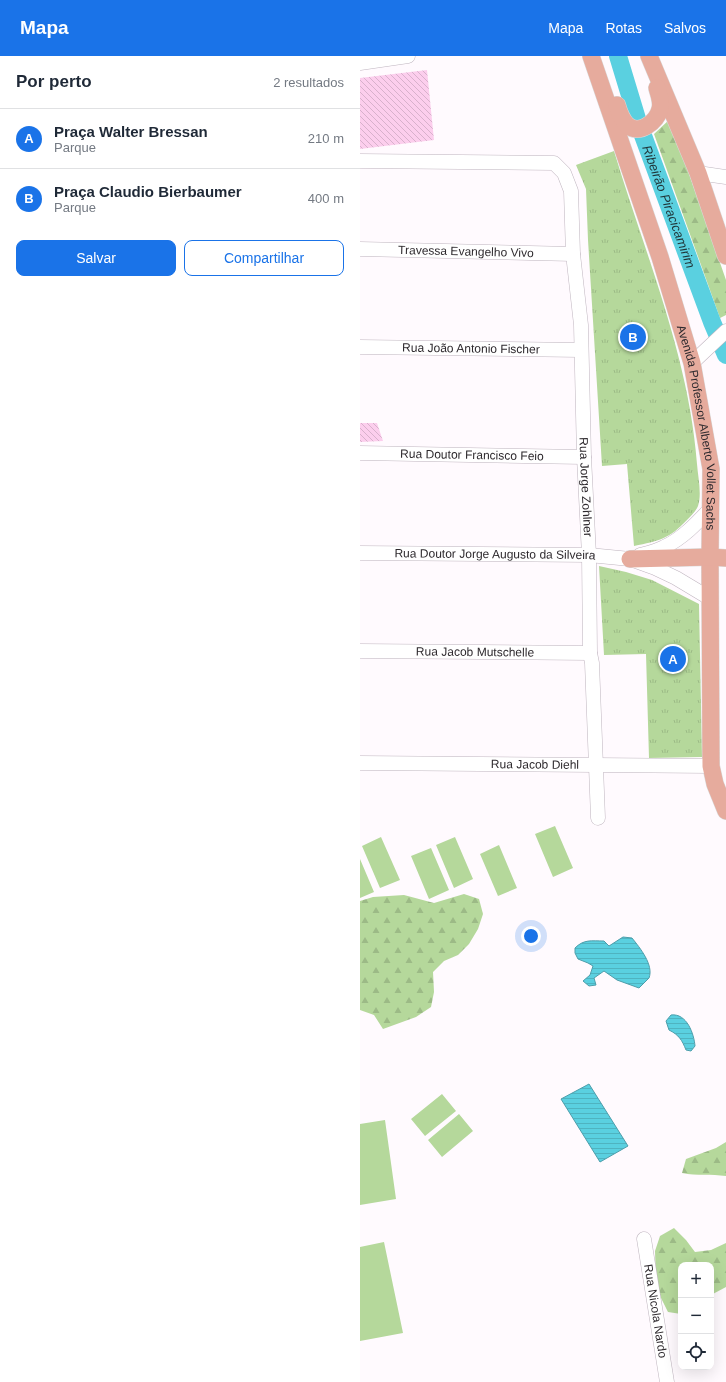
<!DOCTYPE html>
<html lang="pt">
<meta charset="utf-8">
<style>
body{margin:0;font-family:Helvetica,sans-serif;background:#f6f6f7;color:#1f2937}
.controls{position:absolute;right:12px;bottom:12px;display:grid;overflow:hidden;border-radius:8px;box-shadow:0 4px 16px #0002}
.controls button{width:36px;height:36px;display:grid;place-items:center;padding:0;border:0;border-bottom:1px solid #e0e1e3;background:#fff;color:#1f2937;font:20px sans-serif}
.you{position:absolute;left:171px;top:880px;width:14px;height:14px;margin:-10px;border:3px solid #fff;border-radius:50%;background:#1a73e8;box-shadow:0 0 0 6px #1a73e833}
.badge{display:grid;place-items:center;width:26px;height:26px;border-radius:50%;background:#1a73e8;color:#fff;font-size:13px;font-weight:700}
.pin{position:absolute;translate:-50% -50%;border:2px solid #fff;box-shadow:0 1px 4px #0006}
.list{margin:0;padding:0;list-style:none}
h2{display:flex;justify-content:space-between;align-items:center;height:52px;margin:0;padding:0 16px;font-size:17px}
h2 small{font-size:13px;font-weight:400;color:#747a83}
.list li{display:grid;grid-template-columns:26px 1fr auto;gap:12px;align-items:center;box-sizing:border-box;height:60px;padding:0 16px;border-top:1px solid #e0e1e3}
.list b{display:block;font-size:15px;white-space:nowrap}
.list p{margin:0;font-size:13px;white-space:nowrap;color:#747a83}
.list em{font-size:13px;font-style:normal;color:#747a83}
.actions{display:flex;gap:8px;padding:12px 16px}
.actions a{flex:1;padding:9px 0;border:1px solid #1a73e8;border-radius:8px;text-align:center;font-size:14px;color:#1a73e8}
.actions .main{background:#1a73e8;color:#fff}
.icon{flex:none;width:22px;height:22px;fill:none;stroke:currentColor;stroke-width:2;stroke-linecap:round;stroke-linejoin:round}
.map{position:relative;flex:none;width:366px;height:1326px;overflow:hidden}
header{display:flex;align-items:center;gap:24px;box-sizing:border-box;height:56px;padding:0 20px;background:#1a73e8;color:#fff}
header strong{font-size:19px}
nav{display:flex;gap:22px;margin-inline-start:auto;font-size:14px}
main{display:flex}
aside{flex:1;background:#fff}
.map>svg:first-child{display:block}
.grass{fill:#b5d89b}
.forest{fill:url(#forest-firs)}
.park{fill:url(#park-tufts)}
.water{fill:url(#water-rules);stroke:#4d9eab}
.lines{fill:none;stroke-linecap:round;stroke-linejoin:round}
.river{stroke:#5ad0e0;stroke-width:18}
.building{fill:url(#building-back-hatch)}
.minor-casing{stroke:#bfb5bf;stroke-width:15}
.major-casing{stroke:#d9d9d9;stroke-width:18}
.minor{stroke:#fff;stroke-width:14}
.major{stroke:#e6ab9d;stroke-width:17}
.labels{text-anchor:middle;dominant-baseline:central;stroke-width:4;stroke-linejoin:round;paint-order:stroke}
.street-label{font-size:12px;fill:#2e2a2e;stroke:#fffafe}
.water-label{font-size:13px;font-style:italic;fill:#1f3437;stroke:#fffafe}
</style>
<header>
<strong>Mapa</strong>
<nav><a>Mapa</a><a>Rotas</a><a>Salvos</a></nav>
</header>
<main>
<aside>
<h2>Por perto<small>2 resultados</small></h2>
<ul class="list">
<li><span class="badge">A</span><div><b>Praça Walter Bressan</b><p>Parque</p></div><em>210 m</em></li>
<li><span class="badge">B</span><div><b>Praça Claudio Bierbaumer</b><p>Parque</p></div><em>400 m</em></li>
</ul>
<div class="actions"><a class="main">Salvar</a><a>Compartilhar</a></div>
</aside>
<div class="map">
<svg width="366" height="1326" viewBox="0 0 366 1326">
<defs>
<pattern id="forest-firs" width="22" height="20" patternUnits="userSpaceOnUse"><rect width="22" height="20" fill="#b5d89b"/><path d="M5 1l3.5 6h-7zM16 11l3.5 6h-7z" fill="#9cba86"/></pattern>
<pattern id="park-tufts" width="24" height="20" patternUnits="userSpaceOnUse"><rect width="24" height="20" fill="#b5d89b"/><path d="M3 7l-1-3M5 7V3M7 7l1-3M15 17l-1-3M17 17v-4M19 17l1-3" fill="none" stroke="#9cba86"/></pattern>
<pattern id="water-rules" width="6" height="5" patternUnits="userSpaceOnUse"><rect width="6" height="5" fill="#5ad0e0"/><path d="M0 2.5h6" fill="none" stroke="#4fb3c0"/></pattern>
<pattern id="building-back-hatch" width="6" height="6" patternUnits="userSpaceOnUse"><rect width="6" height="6" fill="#fcceed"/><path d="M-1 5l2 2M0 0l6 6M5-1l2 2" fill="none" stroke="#d8b1cc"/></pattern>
</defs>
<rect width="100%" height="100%" fill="#fffafe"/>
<!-- grass -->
<path class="grass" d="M195 770 213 812 193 821 175 778Z
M21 781 40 824 20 832 2 790Z
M95 781 113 823 94 832 76 789Z
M139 789 157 832 138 840 120 798Z
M71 792 89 834 69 843 51 800Z
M0 803 14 836 0 842Z
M82 1038 96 1055 65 1080 51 1063Z
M99 1058 113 1075 82 1101 68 1084Z
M25 1064 36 1143 0 1149V1068Z
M24 1186 43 1277 0 1285V1191Z"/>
<!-- forest -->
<path class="forest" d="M310 63 366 224V259L360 262 294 78Z
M104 838 119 843 123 858 118 873 109 888 98 899 84 905 73 916 74 936 71 951 56 961 23 973 14 959 0 954V845L13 841 44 839 74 847Z
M366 1086V1120C351 1118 337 1120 322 1117L326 1103 356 1092Z
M314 1172 326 1184 335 1196 351 1194 366 1187V1231L351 1239V1209H321V1258L308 1256 301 1242 296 1227 295 1195 300 1180Z"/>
<!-- park -->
<path class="park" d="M254 95C285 198 329 300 337 408 338 421 342 438 338 450 336 455 331 460 327 464 309 483 299 485 274 490L267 408 242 410 228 184 226 133 216 109Z
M239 510 266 516 292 524 339 548 342 701 289 702 286 598 244 599Z"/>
<!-- water -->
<path class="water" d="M263 881 272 882C280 892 294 909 289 922L279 932 257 924 244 915 234 922 236 929 229 930 223 925 230 919 233 910 228 907 218 903 215 897V892C224 883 231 885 244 885L249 890Z
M311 959C327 957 334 978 335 990L331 995 326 994C322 984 319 979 309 974L306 965Z
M229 1028 268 1090 240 1106 201 1043Z"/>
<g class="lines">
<!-- river -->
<path class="river" id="s1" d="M258 0 278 66 352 266 366 299"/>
</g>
<!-- building -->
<path class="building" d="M67 14 74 84 0 93V22Z
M0 367H17L23 385 0 386Z"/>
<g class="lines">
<!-- minor casing -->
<g class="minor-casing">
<g id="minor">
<path d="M0 7 48 0"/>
<path id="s2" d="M0 105 194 107 204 117 211 135 213 198 221 269 224 401 229 499 230 597 232 607 238 762"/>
<path d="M338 117 366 121"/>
<path id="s3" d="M0 193 213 198"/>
<path id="s4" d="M0 291 221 294"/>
<path d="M332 307 366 275"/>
<path id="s5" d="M0 397 224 401"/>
<path id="s6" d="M0 497 229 499 270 503 295 512 316 522 351 543"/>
<path d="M280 499C288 497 297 495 304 491 322 483 337 467 350 453"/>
<path id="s7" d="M0 595 230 597"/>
<path id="s8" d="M0 707 351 710"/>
<path id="s9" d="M284 1183 307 1326"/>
</g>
</g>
<!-- major casing -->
<g class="major-casing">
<g id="major">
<path id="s10" d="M231 0 300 201 332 307 351 413 350 501 351 710 355 728 366 755"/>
<path d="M289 0 338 117 366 200"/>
<path d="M257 49C259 56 262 64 267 69 279 80 297 66 300 53 302 46 299 39 297 32"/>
<path d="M270 503 350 501 366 502"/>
</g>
</g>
<!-- minor -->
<use href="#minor" class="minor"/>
<!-- major -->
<use href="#major" class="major"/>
</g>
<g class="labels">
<!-- street labels -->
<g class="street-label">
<text stroke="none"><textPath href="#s3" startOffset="106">Travessa Evangelho Vivo</textPath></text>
<text stroke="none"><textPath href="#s4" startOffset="111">Rua João Antonio Fischer</textPath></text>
<text stroke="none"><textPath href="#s10" startOffset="388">Avenida Professor Alberto Vollet Sachs</textPath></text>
<text stroke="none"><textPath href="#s5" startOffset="112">Rua Doutor Francisco Feio</textPath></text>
<text stroke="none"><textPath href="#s2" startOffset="524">Rua Jorge Zohlner</textPath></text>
<text stroke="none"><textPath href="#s6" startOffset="135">Rua Doutor Jorge Augusto da Silveira</textPath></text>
<text stroke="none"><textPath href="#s7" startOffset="115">Rua Jacob Mutschelle</textPath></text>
<text stroke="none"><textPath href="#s8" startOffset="175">Rua Jacob Diehl</textPath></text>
<text stroke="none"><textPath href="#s9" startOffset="73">Rua Nicola Nardo</textPath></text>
</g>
<!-- water labels -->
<g class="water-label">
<text stroke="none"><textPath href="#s1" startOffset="159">Ribeirão Piracicamirim</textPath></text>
</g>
</g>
</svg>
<div class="controls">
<button>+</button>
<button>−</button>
<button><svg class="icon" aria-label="locate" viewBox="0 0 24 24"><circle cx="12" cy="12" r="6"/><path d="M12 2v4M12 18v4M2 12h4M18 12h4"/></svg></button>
</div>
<div class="you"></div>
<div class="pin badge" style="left:313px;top:603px">A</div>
<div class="pin badge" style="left:273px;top:281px">B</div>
</div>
</main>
